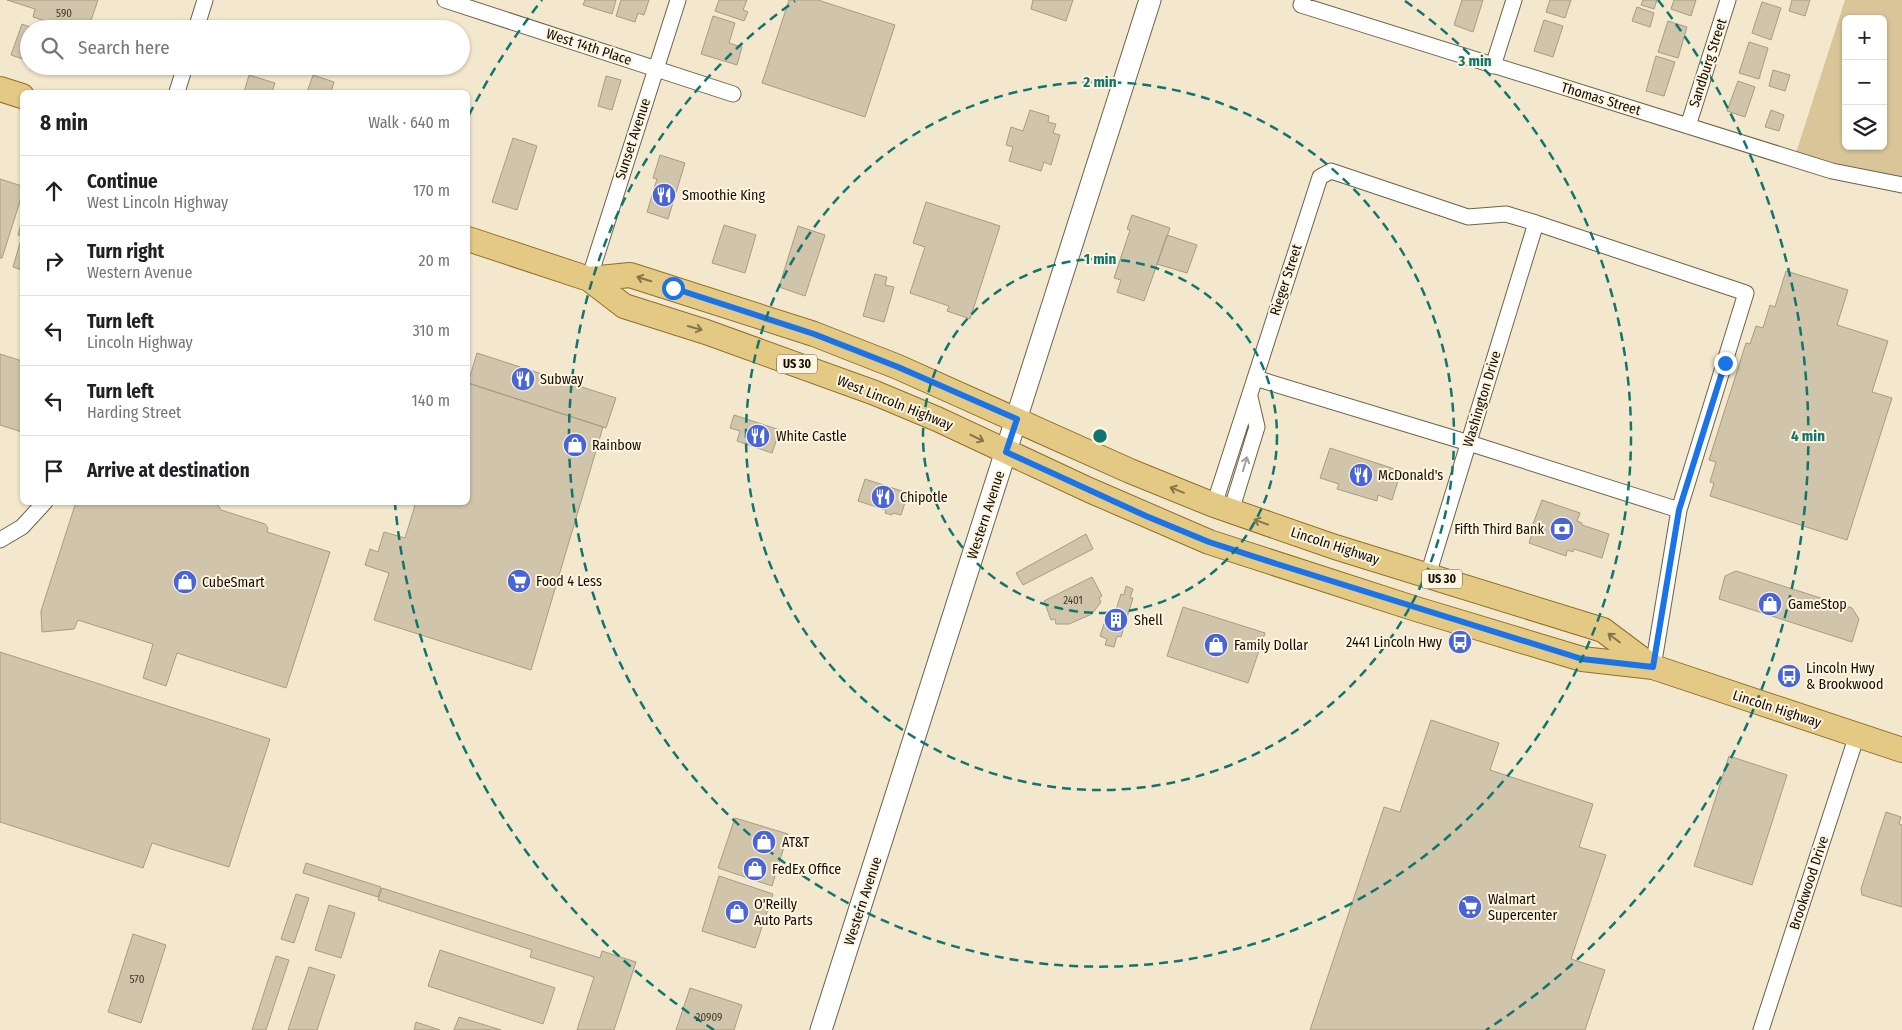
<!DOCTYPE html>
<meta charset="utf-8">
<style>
body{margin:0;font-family:"Fira Sans Condensed",sans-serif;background:#f6f6f6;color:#202124}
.controls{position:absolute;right:15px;top:15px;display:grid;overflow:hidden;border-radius:8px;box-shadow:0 1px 4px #0004}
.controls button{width:45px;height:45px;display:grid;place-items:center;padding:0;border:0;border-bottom:1px solid #e0e0e0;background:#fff;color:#202124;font:25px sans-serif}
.stop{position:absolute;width:15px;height:15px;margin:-11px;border:4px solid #1a73e8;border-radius:50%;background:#fff}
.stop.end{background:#1a73e8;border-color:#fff;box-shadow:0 1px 5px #0008}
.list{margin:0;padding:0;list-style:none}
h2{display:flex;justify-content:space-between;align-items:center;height:65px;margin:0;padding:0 20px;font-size:21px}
h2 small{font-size:16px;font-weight:400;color:#757577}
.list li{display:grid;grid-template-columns:32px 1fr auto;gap:15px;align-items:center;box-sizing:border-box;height:70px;padding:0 20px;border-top:1px solid #e0e0e0}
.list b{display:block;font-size:19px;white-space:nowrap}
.list p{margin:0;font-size:16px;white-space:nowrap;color:#757577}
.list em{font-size:16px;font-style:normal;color:#757577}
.icon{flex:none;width:28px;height:28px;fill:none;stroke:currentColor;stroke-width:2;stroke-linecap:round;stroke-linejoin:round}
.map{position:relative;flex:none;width:1902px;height:1030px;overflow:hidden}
.search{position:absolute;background:#fff;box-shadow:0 1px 4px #0004;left:20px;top:20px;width:450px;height:55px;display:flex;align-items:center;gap:12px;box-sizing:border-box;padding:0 18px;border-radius:28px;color:#757577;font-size:19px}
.panel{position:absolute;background:#fff;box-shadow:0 1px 4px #0004;left:20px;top:90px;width:450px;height:415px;border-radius:8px}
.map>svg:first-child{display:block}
.green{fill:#dac599;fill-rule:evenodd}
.building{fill:#d0c4aa;stroke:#a79c83}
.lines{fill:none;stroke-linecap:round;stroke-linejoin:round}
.minor-casing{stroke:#6d624b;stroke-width:17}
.secondary-casing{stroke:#6d624b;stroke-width:23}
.primary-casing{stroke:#8f7024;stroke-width:26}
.minor{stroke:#fff;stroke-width:15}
.secondary{stroke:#fff;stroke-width:21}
.primary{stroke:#e4c985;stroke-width:24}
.oneway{stroke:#86754b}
.oneway2{stroke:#a09f9b}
.route{stroke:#1a73e8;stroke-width:6}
.ring{fill:none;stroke:#0f766e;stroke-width:2.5;stroke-dasharray:9 6}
.labels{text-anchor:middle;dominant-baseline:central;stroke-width:4;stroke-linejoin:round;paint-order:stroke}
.number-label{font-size:11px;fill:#423c2e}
.shield{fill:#fef4df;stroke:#595346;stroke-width:1}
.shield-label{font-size:12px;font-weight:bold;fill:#120e05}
.street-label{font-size:14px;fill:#120e05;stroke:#fef4df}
.poi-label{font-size:14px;fill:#120e05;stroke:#fef4df;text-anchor:start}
.centre{fill:#0f766e;stroke:#fef4df;stroke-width:2.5}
.ring-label{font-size:15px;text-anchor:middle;font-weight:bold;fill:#0f766e;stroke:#fef4df;stroke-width:4;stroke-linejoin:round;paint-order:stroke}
</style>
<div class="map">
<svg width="1902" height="1030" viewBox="0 0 1902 1030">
<rect width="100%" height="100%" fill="#f3e7cd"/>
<!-- green -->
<path class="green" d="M1845 0H1902V178L1855 171 1796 153ZM1846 19H1883V146H1846Z"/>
<!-- building -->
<path class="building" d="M7 0H98L88 29H69L33 17 35 9Z
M585 0H616L612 14 583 5Z
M621 0H649L644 15 638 13 635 22 616 16Z
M719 0H747L743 10 748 12 744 21 715 11Z
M789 0H818L895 25 865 117 762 83Z
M1033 0H1073L1066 21 1031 9Z
M1462 0H1483L1473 32 1454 25Z
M1550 0H1571L1565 18 1546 12Z
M1643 0H1657L1654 9 1641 5Z
M1674 0H1696L1691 16 1671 9Z
M1792 0H1810L1805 16 1789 11Z
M1762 2 1781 8 1771 40 1752 33Z
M1637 7 1654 13 1650 27 1632 21Z
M713 16 735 23 729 43 742 47 737 65 701 54Z
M1544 20 1563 26 1553 57 1534 51Z
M1668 21 1687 27 1678 58 1658 52Z
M22 24 35 29H29V61L11 55Z
M1749 42 1768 48 1759 79 1739 73Z
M1656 56 1675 62 1664 96 1646 91Z
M1773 70 1790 75 1785 91 1769 86Z
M249 75 275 83 272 92H244Z
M313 75 334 82 331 92H307Z
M606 76 621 80 612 110 598 106Z
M1738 81 1755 87 1745 117 1727 111Z
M1030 110 1049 116 1048 122 1056 124 1053 133 1060 135 1051 165 1044 162 1041 171 1009 161 1013 147 1006 145 1011 127 1023 131Z
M1771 110 1784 115 1779 131 1765 127Z
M513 138 537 146 517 210 492 202Z
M660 155 685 163 668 219 647 212 657 179 653 178Z
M0 179 22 186V195L2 258H0Z
M926 202 1000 226 970 319 947 311 949 306 910 293 925 247 913 243Z
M1132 215 1170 228 1144 301 1117 292 1121 280 1114 278 1130 230 1127 229Z
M22 220V270L13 267 22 236 18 235Z
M724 225 756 235 745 273 712 263Z
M798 226 825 235 805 296 779 287Z
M1167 235 1197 245 1187 273 1157 264Z
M1786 271 1848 290 1837 325 1888 341 1872 392 1892 398 1847 540 1710 496 1714 483 1710 482 1716 462 1709 460 1746 343 1750 344 1756 326 1763 328 1770 305 1775 307Z
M875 274 887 277 885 285 894 287 884 322 863 316Z
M477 353 616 398 606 428 468 383Z
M0 354 22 361V432L0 425Z
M468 383 603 427 531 670 374 620 389 573 365 565 370 549 378 552 384 532 405 538 416 502H468Z
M734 415 780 430 772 453 737 441 740 431 730 428Z
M1330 448 1401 471 1392 500 1378 495 1377 501 1337 489 1339 484 1320 478Z
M865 479 908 493 901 515 893 513 892 515 885 513 886 510 858 501Z
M1542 500 1580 513 1577 521 1582 523V525L1609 534 1602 558 1574 549 1573 552 1567 550 1566 556 1529 543 1532 533 1530 532Z
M76 502H211L218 505 221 510 265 524 268 528 267 532 330 552 286 688 177 653 166 686 143 678 153 644 78 620 74 629 42 632 41 611Z
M1086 534 1093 549 1023 585 1016 573Z
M1736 571 1852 608 1859 619 1852 642 1719 599 1725 576Z
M1092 577 1102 596 1099 598 1101 602 1092 614 1069 624H1056L1055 619 1051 620 1044 601Z
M1126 586 1133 589 1130 598H1133L1121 637 1117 636 1114 647 1105 645 1107 639 1100 636 1104 624 1110 615 1114 616 1121 594 1124 595Z
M1183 607 1265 633 1248 683 1167 656Z
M0 652 270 739 229 867 152 843 143 868 0 822Z
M1431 720 1499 743 1490 770 1593 804 1579 847 1606 855 1571 959 1605 970 1585 1030H1310L1384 807 1400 812Z
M1729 756 1787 775 1752 885 1694 866Z
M1886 812 1901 817 1899 824 1902 825V907L1862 895 1861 889Z
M735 818 788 834 772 886 718 868Z
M306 863 381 887 378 897 303 873Z
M719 876 773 894 755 948 702 931Z
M382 888 600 958 602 951 636 962 614 1030H577L594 977 530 957 532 950 378 900Z
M296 894 309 898 294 943 281 939Z
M329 905 355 913 341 958 315 950Z
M133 934 166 945 141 1023 108 1012Z
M440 950 555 988 543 1024 428 986Z
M276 956 289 960 266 1030H252Z
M309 967 335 975 317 1030H288Z
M690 988 742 1005 734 1030H676Z
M459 1017 501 1030H454Z
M416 1022 440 1030H414Z"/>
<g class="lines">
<!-- minor casing -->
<g class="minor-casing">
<path id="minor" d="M445 0 733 94
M1303 0 1301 5 1832 171 1902 185
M196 29 205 0
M1493 66 1514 0
M177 92 185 66
M1688 126 1728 0
M589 279 678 0
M1255 378 1469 443 1679 510
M1214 505 1320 177 1331 171 1468 217 1506 214 1536 223 1746 293 1679 510 1653 667
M1231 511 1257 427 1250 397
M0 540 22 527 45 502
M1428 575 1536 223
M1761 1030 1857 735"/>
</g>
<!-- secondary casing -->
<g class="secondary-casing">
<path id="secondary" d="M821 1030 1150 0"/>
</g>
<!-- primary casing -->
<g class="primary-casing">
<path id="primary" d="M0 89 22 96
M468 239 589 279 624 306 706 332 875 393 937 419 1089 490 1209 542 1416 609 1582 659 1653 667 1902 750
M589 279 630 275 814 334 898 367 1130 471 1214 505 1335 547 1603 630 1651 666"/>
</g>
<!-- minor -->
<use href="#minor" class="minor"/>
<!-- secondary -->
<use href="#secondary" class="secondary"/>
<!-- primary -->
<use href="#primary" class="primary"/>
</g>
<!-- one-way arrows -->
<defs><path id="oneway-shaft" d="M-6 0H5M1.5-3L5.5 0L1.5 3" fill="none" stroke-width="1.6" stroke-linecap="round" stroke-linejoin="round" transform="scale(1.25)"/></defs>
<g class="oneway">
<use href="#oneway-shaft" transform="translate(644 279) rotate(-163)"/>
<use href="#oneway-shaft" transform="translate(695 328) rotate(16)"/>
<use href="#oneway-shaft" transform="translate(977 438) rotate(26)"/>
<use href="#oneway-shaft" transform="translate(1177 490) rotate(-158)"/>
<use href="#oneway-shaft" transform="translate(1261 522) rotate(-160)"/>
<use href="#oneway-shaft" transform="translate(1614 638) rotate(-143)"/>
</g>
<use class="oneway2" href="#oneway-shaft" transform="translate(1245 464) rotate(-73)"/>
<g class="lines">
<!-- route -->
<path class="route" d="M673 288 814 334 898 367 1017 419 1006 452 1146 516 1209 542 1277 564 1582 659 1653 667 1679 510 1725 363"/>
</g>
<!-- distance rings -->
<g class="ring">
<circle cx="1100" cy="436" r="177"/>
<circle cx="1100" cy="436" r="354"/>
<path d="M1405 1A531 531 0 1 1 795 1"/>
<path d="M714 1030A708 708 0 0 1 395 504M469 115A708 708 0 0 1 542 0M1658 0A708 708 0 0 1 1486 1030"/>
</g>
<!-- icons -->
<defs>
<g id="restaurant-disc" transform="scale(1.25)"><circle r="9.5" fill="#4964d8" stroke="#fef4df"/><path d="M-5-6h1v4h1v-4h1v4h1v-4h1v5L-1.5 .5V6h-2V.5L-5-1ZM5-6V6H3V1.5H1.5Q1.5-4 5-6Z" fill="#fff"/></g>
<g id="shop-disc" transform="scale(1.25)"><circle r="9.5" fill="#4964d8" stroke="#fef4df"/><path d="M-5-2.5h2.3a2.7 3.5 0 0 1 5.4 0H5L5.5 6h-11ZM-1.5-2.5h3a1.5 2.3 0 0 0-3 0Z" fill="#fff"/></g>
<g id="bank-disc" transform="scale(1.25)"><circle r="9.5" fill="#4964d8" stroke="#fef4df"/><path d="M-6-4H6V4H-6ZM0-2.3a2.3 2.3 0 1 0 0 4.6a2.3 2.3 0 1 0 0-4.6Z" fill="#fff"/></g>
<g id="supermarket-disc" transform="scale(1.25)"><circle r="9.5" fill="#4964d8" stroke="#fef4df"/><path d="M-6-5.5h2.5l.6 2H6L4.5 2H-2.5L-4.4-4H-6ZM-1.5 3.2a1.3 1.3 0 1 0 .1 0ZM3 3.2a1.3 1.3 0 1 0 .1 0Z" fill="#fff"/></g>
<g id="building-disc" transform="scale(1.25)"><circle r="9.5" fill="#4964d8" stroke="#fef4df"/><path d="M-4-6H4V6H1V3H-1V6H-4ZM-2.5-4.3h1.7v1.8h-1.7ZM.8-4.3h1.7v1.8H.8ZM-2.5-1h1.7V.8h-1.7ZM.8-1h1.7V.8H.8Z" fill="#fff"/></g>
<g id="bus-disc" transform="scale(1.25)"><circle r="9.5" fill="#4964d8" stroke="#fef4df"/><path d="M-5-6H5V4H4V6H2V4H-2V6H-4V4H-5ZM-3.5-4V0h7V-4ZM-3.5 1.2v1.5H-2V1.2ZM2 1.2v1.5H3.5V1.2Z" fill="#fff"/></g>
</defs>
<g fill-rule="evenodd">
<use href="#restaurant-disc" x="664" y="195"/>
<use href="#restaurant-disc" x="523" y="379"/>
<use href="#restaurant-disc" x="758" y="436"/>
<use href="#shop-disc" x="575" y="445"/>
<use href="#restaurant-disc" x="1361" y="475"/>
<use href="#restaurant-disc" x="883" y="497"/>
<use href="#bank-disc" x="1562" y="529"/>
<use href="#supermarket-disc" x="519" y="581"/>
<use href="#shop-disc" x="185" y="582"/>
<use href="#shop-disc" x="1770" y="604"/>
<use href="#building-disc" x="1116" y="620"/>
<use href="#bus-disc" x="1460" y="642"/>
<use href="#shop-disc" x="1216" y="645"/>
<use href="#bus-disc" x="1789" y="676"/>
<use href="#shop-disc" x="764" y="842"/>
<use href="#shop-disc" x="755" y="869"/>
<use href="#supermarket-disc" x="1470" y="907"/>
<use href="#shop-disc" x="737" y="912"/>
</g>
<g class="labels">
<!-- number labels -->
<g class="number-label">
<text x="64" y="13">590</text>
<text x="1073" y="600">2401</text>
<text x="137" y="979">570</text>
<text x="709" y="1017">20909</text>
</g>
<!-- shield labels -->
<g class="shield">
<rect x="777" y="354.5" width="40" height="19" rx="4"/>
<rect x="1422" y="569.5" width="40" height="19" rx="4"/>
</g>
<g class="shield-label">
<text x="797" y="364">US 30</text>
<text x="1442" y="579">US 30</text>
</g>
<!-- street labels -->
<g class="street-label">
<text transform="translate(589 47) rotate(18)">West 14th Place</text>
<text transform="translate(1708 63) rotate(-72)">Sandburg Street</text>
<text transform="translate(1601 99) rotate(17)">Thomas Street</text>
<text transform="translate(633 139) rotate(-72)">Sunset Avenue</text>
<text transform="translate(1286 280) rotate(-72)">Rieger Street</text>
<text transform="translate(1482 399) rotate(-73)">Washington Drive</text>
<text transform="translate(895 403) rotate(22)">West Lincoln Highway</text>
<text transform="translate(986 515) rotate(-72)">Western Avenue</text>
<text transform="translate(1335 546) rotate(18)">Lincoln Highway</text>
<text transform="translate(1777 709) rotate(18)">Lincoln Highway</text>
<text transform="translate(1809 883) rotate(-72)">Brookwood Drive</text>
<text transform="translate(863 901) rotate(-72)">Western Avenue</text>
</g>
<!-- poi labels -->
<g class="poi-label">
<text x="682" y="195">Smoothie King</text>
<text x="540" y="379">Subway</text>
<text x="776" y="436">White Castle</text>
<text x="592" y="445">Rainbow</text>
<text x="1378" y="475">McDonald's</text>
<text x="900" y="497">Chipotle</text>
<text x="1544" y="529" text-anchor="end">Fifth Third Bank</text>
<text x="536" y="581">Food 4 Less</text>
<text x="202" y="582">CubeSmart</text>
<text x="1788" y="604">GameStop</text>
<text x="1134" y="620">Shell</text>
<text x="1442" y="642" text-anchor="end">2441 Lincoln Hwy</text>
<text x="1234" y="645">Family Dollar</text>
<text x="1806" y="668">Lincoln Hwy<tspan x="1806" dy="16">&amp; Brookwood</tspan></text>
<text x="782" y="842">AT&amp;T</text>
<text x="772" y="869">FedEx Office</text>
<text x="1488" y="899">Walmart<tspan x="1488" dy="16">Supercenter</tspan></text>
<text x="754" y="904">O'Reilly<tspan x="754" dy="16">Auto Parts</tspan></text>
</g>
</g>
<circle cx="1100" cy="436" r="8" class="centre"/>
<g class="ring-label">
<text x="1475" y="66">3 min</text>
<text x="1100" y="87">2 min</text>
<text x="1100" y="264">1 min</text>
<text x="1808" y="441">4 min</text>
</g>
</svg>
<div class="controls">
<button>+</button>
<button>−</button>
<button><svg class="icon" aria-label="layers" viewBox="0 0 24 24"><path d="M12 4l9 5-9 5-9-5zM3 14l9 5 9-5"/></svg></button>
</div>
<div class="stop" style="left:673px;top:288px"></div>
<div class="stop end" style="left:1725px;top:363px"></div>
<div class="search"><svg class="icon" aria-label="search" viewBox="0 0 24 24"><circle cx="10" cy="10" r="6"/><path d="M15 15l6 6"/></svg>Search here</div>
<section class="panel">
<h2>8 min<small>Walk · 640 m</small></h2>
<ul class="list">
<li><svg class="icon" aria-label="ahead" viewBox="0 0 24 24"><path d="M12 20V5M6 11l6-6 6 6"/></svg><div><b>Continue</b><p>West Lincoln Highway</p></div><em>170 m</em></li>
<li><svg class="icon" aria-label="right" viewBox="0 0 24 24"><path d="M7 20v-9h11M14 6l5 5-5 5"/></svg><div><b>Turn right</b><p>Western Avenue</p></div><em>20 m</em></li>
<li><svg class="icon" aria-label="left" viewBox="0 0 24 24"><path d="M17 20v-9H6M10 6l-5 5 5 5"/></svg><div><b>Turn left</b><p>Lincoln Highway</p></div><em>310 m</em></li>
<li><svg class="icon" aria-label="left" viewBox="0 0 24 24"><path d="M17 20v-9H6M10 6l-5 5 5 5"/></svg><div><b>Turn left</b><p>Harding Street</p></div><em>140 m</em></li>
<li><svg class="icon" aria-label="arrive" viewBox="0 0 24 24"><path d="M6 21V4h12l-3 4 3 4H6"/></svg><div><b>Arrive at destination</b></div></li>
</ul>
</section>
</div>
